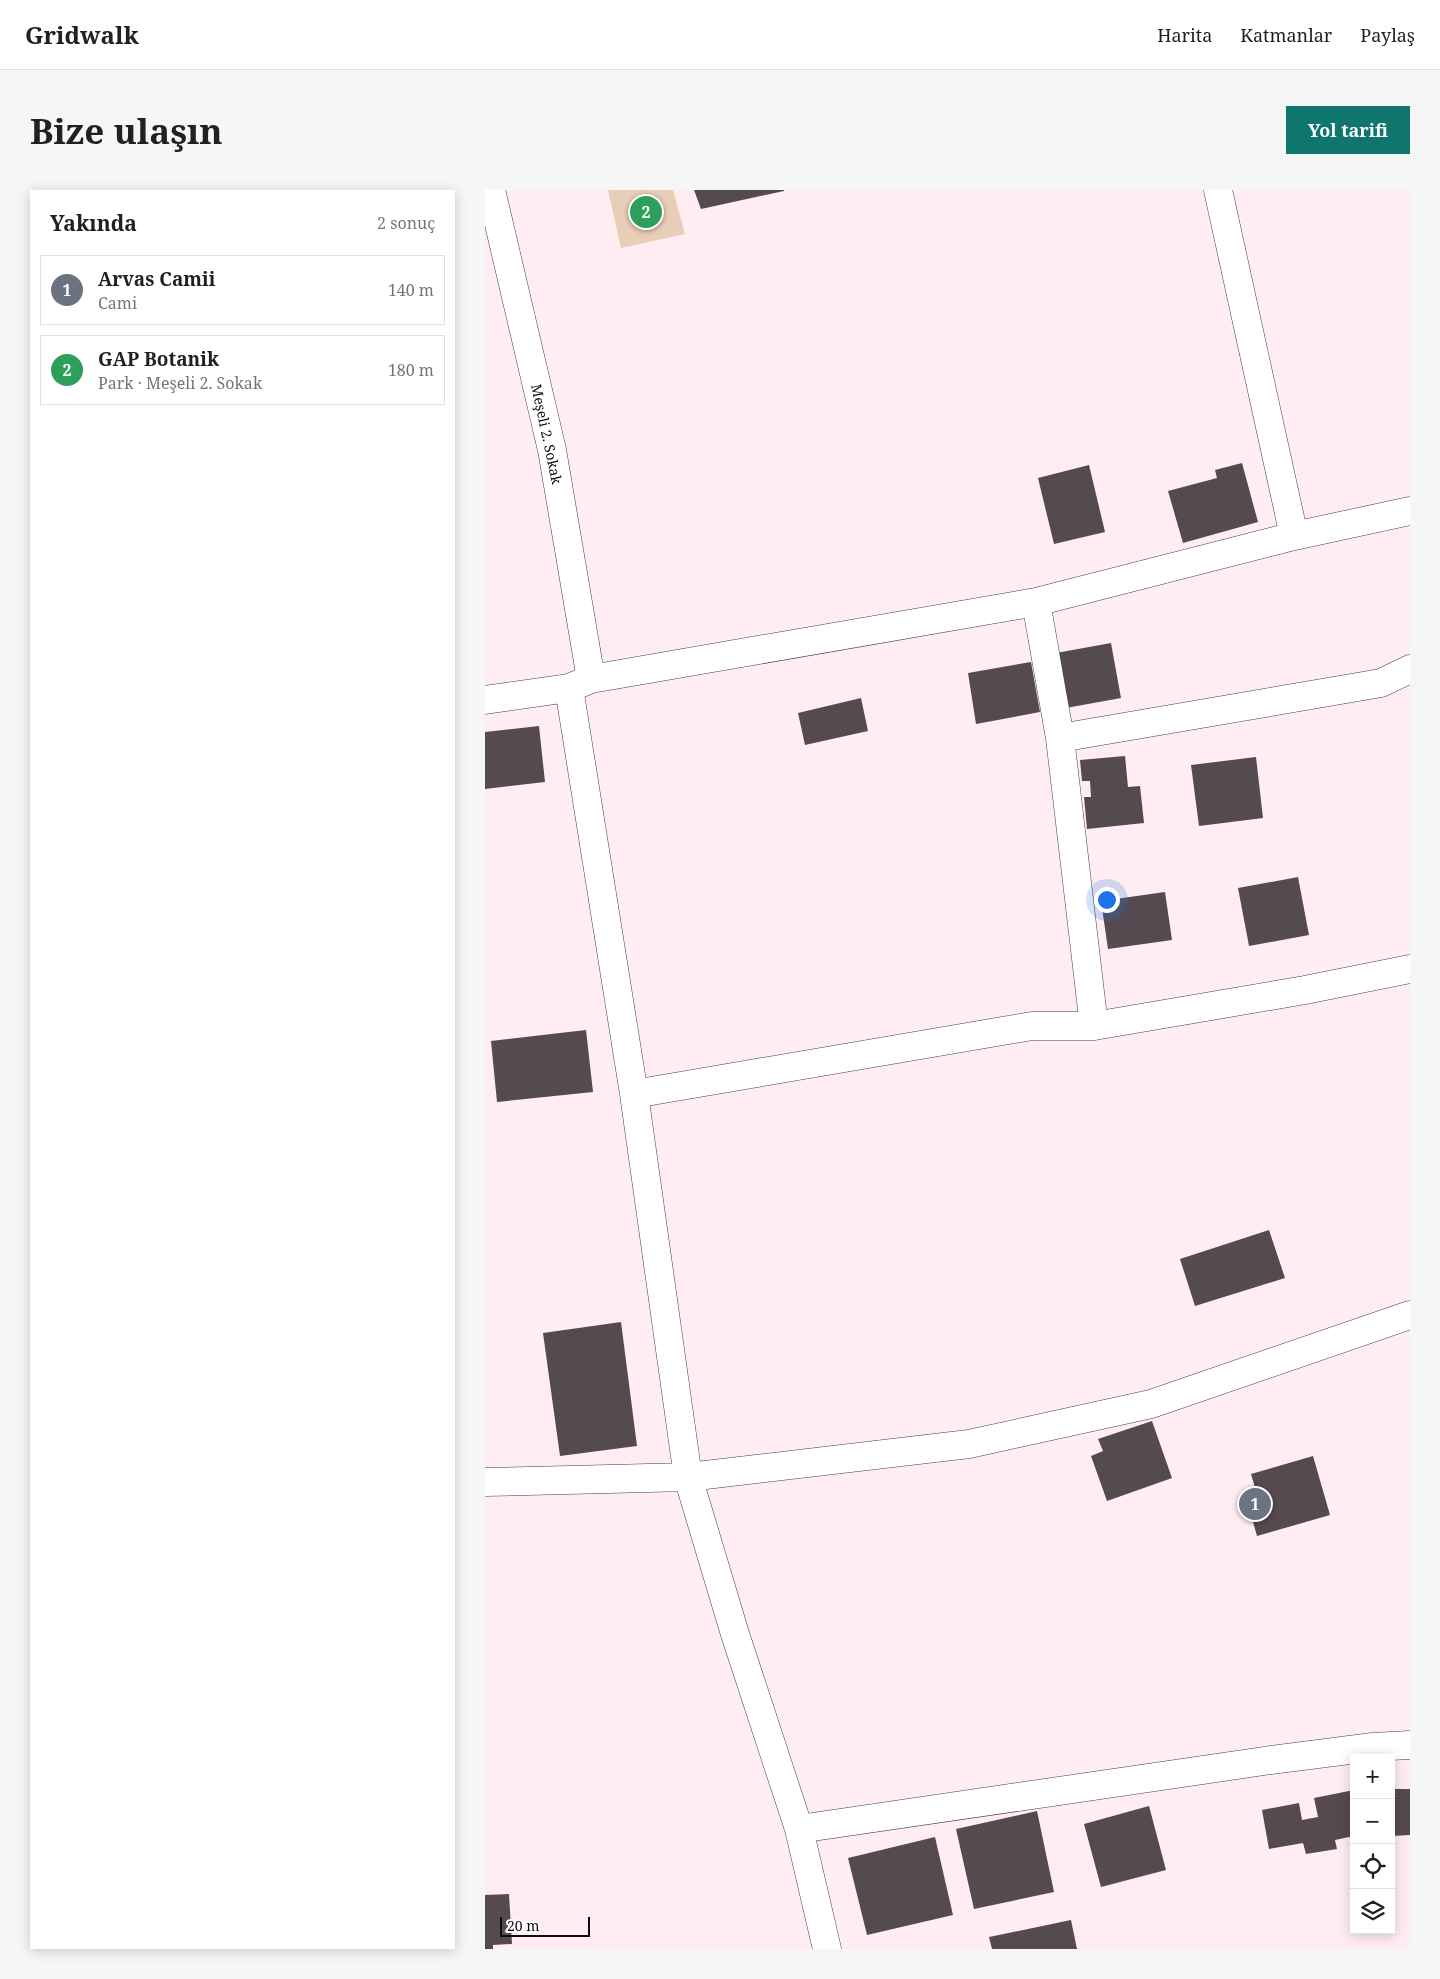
<!DOCTYPE html>
<html lang="tr">
<meta charset="utf-8">
<style>
body{margin:0;font-family:"Noto Serif",serif;background:#f6f6f6;color:#202124}
.controls{position:absolute;right:15px;bottom:15px;display:grid;overflow:hidden;border-radius:0px;box-shadow:0 2px 12px #0003}
.controls button{width:45px;height:45px;display:grid;place-items:center;padding:0;border:0;border-bottom:1px solid #e0e0e0;background:#fff;color:#202124;font:25px sans-serif}
.scale{position:absolute;left:15px;bottom:12px;width:90px;box-sizing:border-box;padding-left:5px;border:2px solid #0d0d0d;border-top:0;font-size:14px;line-height:18px;white-space:nowrap;color:#0d0d0d;-webkit-text-stroke:4px #fff;paint-order:stroke}
.you{position:absolute;left:621px;top:709px;width:18px;height:18px;margin:-12px;border:4px solid #fff;border-radius:50%;background:#1a73e8;box-shadow:0 0 0 8px #1a73e833}
.badge{display:grid;place-items:center;width:32px;height:32px;border-radius:50%;background:#0f766e;color:#fff;font-size:16px;font-weight:700}
.pin{position:absolute;translate:-50% -50%;border:2px solid #fff;box-shadow:0 1px 5px #0006}
.list{margin:0;padding:0;list-style:none}
h2{display:flex;justify-content:space-between;align-items:center;height:65px;margin:0;padding:0 20px;font-size:21px}
h2 small{font-size:16px;font-weight:400;color:#757577}
.list li{display:grid;grid-template-columns:32px 1fr auto;gap:15px;align-items:center;box-sizing:border-box;height:70px;margin:0 10px 10px;padding:0 10px;border:1px solid #e0e0e0;border-radius:0px}
.list b{display:block;font-size:19px;white-space:nowrap}
.list p{margin:0;font-size:16px;white-space:nowrap;color:#757577}
.list em{font-size:16px;font-style:normal;color:#757577}
.icon{flex:none;width:28px;height:28px;fill:none;stroke:currentColor;stroke-width:2;stroke-linecap:round;stroke-linejoin:round}
.map{position:relative;flex:none;width:925px;height:1759px;overflow:hidden;border-radius:0px}
header{display:flex;align-items:center;gap:30px;box-sizing:border-box;height:70px;padding:0 25px;background:#fff;border-bottom:1px solid #e0e0e0}
header strong{font-size:24px}
nav{display:flex;gap:28px;margin-inline-start:auto;font-size:18px}
.intro{display:flex;align-items:center;justify-content:space-between;box-sizing:border-box;height:120px;padding:0 30px}
h1{margin:0;font-size:35px}
.button{padding:12px 22px;border-radius:0px;background:#0f766e;color:#fff;font-size:18px;font-weight:700}
main{display:flex;gap:30px;padding:0 30px}
aside{flex:1;background:#fff;border-radius:0px;box-shadow:0 2px 12px #0003}
.map>svg:first-child{display:block}
.green{fill:#e9ceb7}
.building{fill:#564a51}
.lines{fill:none;stroke-linecap:round;stroke-linejoin:round}
.minor-casing{stroke:#404040;stroke-width:29}
.minor{stroke:#fff;stroke-width:28}
.labels{text-anchor:middle;dominant-baseline:central;stroke-width:5;stroke-linejoin:round;paint-order:stroke}
.street-label{font-size:14px;fill:#0d0d0d;stroke:#fff}
</style>
<header>
<strong>Gridwalk</strong>
<nav><a>Harita</a><a>Katmanlar</a><a>Paylaş</a></nav>
</header>
<div class="intro"><h1>Bize ulaşın</h1><a class="button">Yol tarifi</a></div>
<main>
<aside>
<h2>Yakında<small>2 sonuç</small></h2>
<ul class="list">
<li><span class="badge" style="background:#6b7280">1</span><div><b>Arvas Camii</b><p>Cami</p></div><em>140 m</em></li>
<li><span class="badge" style="background:#2e9e5b">2</span><div><b>GAP Botanik</b><p>Park · Meşeli 2. Sokak</p></div><em>180 m</em></li>
</ul>
</aside>
<div class="map">
<svg width="925" height="1759" viewBox="0 0 925 1759">
<rect width="100%" height="100%" fill="#ffedf1"/>
<!-- green -->
<path class="green" d="M123 0H188L200 44 136 58Z"/>
<!-- building -->
<path class="building" d="M209 0H299V1L216 19Z
M757 273 773 332 698 353 683 301 732 288 730 280Z
M604 275 620 342 569 354 553 288Z
M626 453 636 508 581 518 571 463Z
M546 472 555 522 491 534 483 483Z
M376 508 383 541 320 555 313 523Z
M54 536 60 592 0 599V542Z
M640 566 643 597 655 596 659 633 602 639 599 607H606L605 591H597L595 570Z
M771 567 778 628 714 636 706 575Z
M813 687 824 745 764 756 753 698Z
M680 702 687 750 623 759 616 711Z
M101 840 108 902 12 912 6 851Z
M784 1040 800 1088 710 1116 695 1069Z
M136 1132 152 1256 75 1266 58 1143Z
M667 1231 687 1288 622 1311 606 1266 618 1261 613 1249Z
M828 1266 845 1325 772 1346 760 1304 771 1301 766 1284Z
M906 1599H925V1645L906 1646Z
M869 1600V1646L850 1650 852 1659 821 1664 818 1653 784 1659 777 1620 814 1613 817 1630 833 1627 829 1608Z
M664 1616 681 1680 616 1697 599 1634Z
M552 1621 569 1702 489 1719 471 1639Z
M450 1647 468 1725 382 1745 363 1668Z
M24 1704 27 1754 8 1755V1759H0V1705Z
M586 1730 592 1759H507L504 1747Z"/>
<g class="lines">
<!-- minor casing -->
<g class="minor-casing">
<path id="minor" d="M6 0 67 260 106 489
M733 0 809 346
M551 412 575 548 609 836
M84 498 149 904 203 1287 250 1444 314 1639 342 1759
M0 510 84 498 106 489 551 412 809 346 925 321
M575 548 896 493 925 479
M149 904 547 836H609L820 800 925 779
M0 1292 203 1287 484 1254 666 1214 925 1125
M314 1639 779 1571 888 1557 925 1555"/>
</g>
<!-- minor -->
<use href="#minor" class="minor"/>
</g>
<g class="labels">
<!-- street labels -->
<g class="street-label">
<text transform="translate(62 244) rotate(78)">Meşeli 2. Sokak</text>
</g>
</g>
</svg>
<div class="controls">
<button>+</button>
<button>−</button>
<button><svg class="icon" aria-label="locate" viewBox="0 0 24 24"><circle cx="12" cy="12" r="6"/><path d="M12 2v4M12 18v4M2 12h4M18 12h4"/></svg></button>
<button><svg class="icon" aria-label="layers" viewBox="0 0 24 24"><path d="M12 4l9 5-9 5-9-5zM3 14l9 5 9-5"/></svg></button>
</div>
<div class="scale">20 m</div>
<div class="you"></div>
<div class="pin badge" style="left:770px;top:1314px;background:#6b7280">1</div>
<div class="pin badge" style="left:161px;top:22px;background:#2e9e5b">2</div>
</div>
</main>
